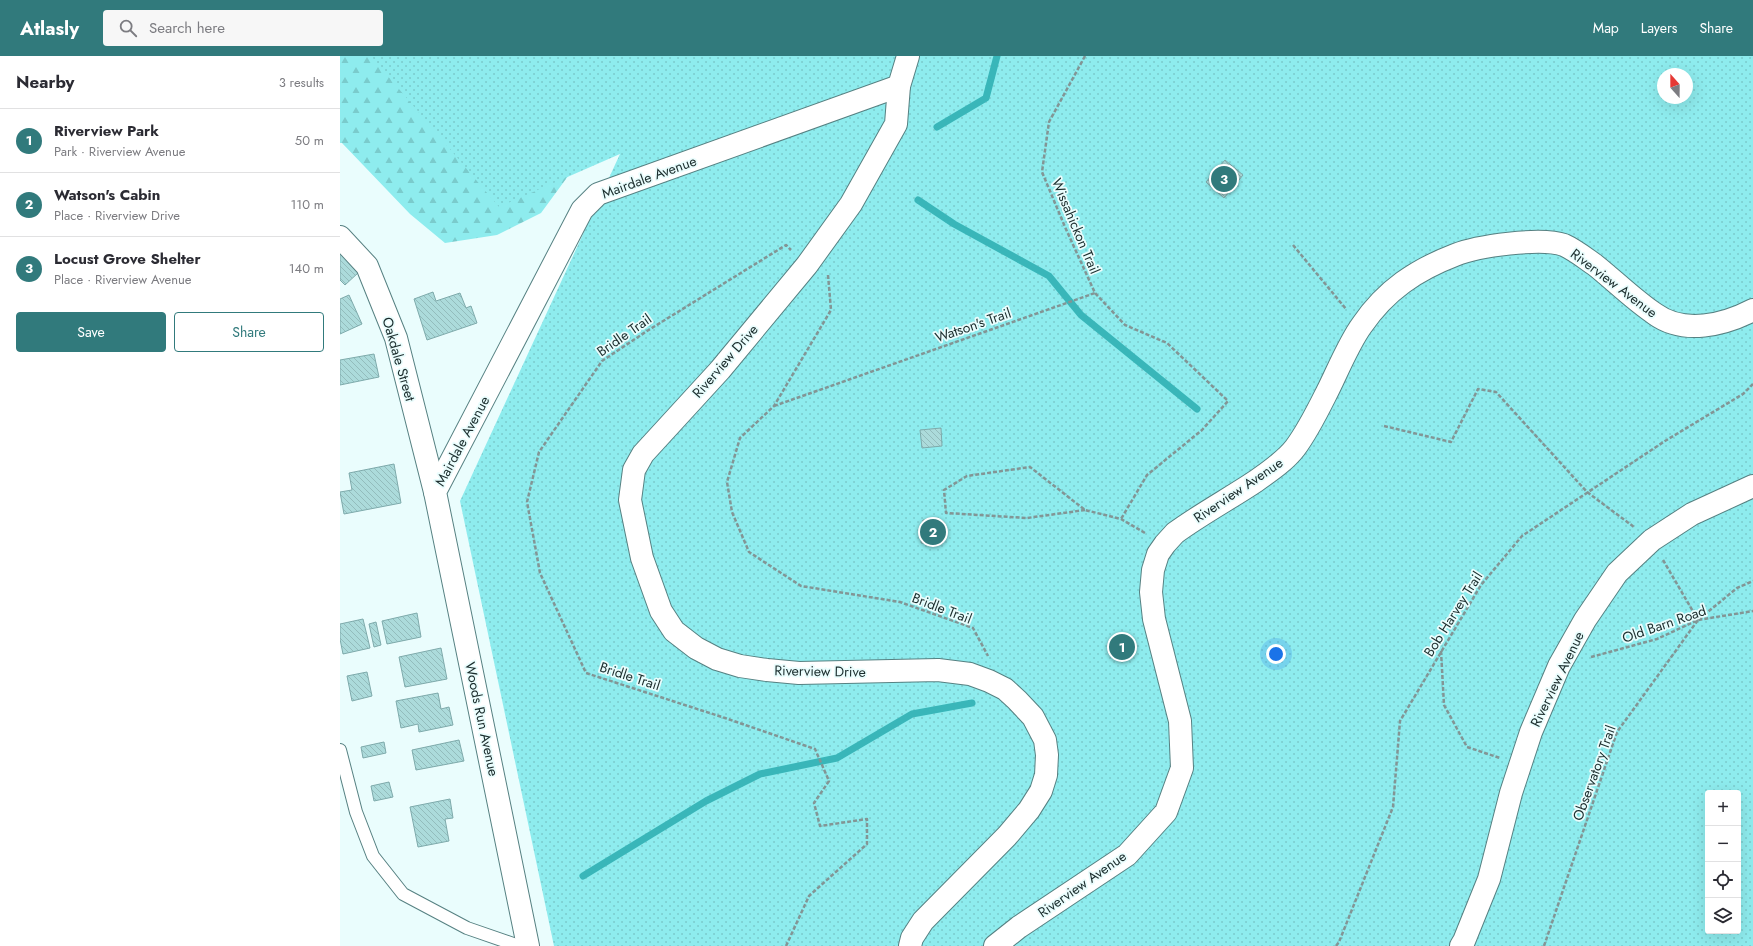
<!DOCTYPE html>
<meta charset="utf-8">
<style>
body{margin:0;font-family:Jost,sans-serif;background:#f7f7f7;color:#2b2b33}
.controls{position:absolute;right:12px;bottom:12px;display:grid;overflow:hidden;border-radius:4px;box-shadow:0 4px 16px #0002}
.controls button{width:36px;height:36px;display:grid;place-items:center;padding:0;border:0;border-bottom:1px solid #e1e1e2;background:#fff;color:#2b2b33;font:20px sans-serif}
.compass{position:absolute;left:1317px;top:12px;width:36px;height:36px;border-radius:50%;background:#fff;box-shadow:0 4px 16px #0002;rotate:339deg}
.you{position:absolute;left:936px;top:598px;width:14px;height:14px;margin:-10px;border:3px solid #fff;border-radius:50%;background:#1a73e8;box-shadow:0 0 0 6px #1a73e833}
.badge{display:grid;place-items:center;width:26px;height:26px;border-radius:50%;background:#317a7c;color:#fff;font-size:13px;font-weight:700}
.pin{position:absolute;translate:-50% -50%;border:2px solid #fff;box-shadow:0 1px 4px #0006}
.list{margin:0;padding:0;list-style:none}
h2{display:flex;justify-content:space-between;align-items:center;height:52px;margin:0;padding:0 16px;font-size:17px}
h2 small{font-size:13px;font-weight:400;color:#7c7c81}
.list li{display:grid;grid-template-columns:26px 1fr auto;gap:12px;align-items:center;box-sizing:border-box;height:64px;padding:0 16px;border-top:1px solid #e1e1e2}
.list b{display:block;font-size:15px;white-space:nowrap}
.list p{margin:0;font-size:13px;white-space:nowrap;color:#7c7c81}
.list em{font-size:13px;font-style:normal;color:#7c7c81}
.actions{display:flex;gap:8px;padding:12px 16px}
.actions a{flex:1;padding:9px 0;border:1px solid #317a7c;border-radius:4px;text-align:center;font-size:14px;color:#317a7c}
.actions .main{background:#317a7c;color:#fff}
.icon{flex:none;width:22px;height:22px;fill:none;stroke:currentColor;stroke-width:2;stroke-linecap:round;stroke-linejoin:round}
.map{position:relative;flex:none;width:1413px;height:890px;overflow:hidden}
header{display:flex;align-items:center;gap:24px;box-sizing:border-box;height:56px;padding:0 20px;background:#317a7c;color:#fff}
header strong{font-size:19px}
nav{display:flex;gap:22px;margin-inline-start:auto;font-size:14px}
.search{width:280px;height:36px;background:#f7f7f7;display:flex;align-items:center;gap:10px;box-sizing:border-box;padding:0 14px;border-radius:4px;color:#7c7c81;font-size:15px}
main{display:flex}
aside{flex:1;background:#fff}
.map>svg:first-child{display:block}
.forest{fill:url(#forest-firs)}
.park{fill:url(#park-dots);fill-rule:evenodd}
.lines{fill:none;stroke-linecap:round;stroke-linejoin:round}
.stream{stroke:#39b6b9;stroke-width:7}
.building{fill:url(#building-back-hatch);stroke:#7eaaab}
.service-casing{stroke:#568182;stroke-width:14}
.minor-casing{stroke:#568182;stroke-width:24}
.tertiary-casing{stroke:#568182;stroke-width:24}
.path{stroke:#829595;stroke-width:2.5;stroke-dasharray:4 2;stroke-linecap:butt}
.service{stroke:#fff;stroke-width:12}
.minor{stroke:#fff;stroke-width:22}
.tertiary{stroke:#fff;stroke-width:22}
.labels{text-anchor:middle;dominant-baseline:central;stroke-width:3.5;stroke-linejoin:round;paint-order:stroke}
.street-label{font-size:14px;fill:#1b2d2d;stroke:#eafdfd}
</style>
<header>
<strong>Atlasly</strong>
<div class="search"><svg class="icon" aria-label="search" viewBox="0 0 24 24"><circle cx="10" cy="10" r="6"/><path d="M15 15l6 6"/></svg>Search here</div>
<nav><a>Map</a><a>Layers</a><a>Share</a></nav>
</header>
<main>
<aside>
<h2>Nearby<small>3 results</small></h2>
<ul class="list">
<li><span class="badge">1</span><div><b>Riverview Park</b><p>Park · Riverview Avenue</p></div><em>50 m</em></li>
<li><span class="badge">2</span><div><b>Watson's Cabin</b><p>Place · Riverview Drive</p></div><em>110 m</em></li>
<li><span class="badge">3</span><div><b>Locust Grove Shelter</b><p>Place · Riverview Avenue</p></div><em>140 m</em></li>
</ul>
<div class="actions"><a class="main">Save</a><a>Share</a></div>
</aside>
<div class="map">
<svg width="1413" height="890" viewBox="0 0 1413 890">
<defs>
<pattern id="forest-firs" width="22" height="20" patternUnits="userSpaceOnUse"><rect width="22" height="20" fill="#8eecee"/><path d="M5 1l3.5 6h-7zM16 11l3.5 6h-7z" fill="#7acbcc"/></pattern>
<pattern id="park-dots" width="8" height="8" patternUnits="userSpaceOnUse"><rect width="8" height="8" fill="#8eecee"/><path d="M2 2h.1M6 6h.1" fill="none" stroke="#7acbcc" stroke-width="1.8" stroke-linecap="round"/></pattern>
<pattern id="building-back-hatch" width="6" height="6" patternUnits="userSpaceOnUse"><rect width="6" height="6" fill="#acdbdb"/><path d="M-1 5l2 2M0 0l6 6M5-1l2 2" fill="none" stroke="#93bcbc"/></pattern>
</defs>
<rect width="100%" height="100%" fill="#eafdfd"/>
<!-- forest -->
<path class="forest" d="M0 0H477L256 82 201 157 157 179 105 187 70 158 2 87H0Z"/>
<!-- park -->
<path class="park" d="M31 0H1413V890H214L120 445 280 98 159 151ZM1323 18H1347V42H1323ZM1368 737H1398V875H1368Z"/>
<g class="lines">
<!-- stream -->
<path class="stream" d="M597 71 646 42 657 0
M578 144 614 168 709 220 741 259 857 353
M243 820 366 745 420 718 497 702 572 658 632 647"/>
</g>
<!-- building -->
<path class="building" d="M885 104 903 119 884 142 866 126Z
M0 196 18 217 5 229 0 224Z
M93 236 96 245 120 237 126 252 131 250 137 267 87 284 74 243Z
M9 239 22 268 0 278V243Z
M34 298 39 321 0 329V304Z
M601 372 602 390 582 392 580 374Z
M54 408 61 447 4 458 0 436 12 434 9 417Z
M583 464 604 466 602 488 581 487Z
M77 557 81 581 47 588 42 565Z
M23 563 30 592 3 598 0 583V568Z
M36 566 41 589 34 591 29 568Z
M101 592 107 623 65 631 59 601Z
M27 616 32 640 12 645 7 620Z
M98 637 101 653 109 651 113 669 79 676 78 668 61 672 56 645Z
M119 684 124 705 76 714 72 694Z
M44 686 46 697 23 702 21 691Z
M49 726 53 741 34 745 31 730Z
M110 743 113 762 105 763 109 785 78 791 70 751Z"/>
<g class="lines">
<!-- service casing -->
<g class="service-casing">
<path id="service" d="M0 694 16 756 33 800 63 838 127 872 179 890"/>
</g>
<!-- minor casing -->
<g class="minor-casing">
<path id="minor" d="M559 30 556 68 511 148 467 209 380 314 303 398 294 414 290 444 302 502 321 555 334 575 356 592 377 603 400 610 427 614 459 617 598 614 630 618 649 625 665 633 677 644 693 661 705 684 707 699 706 719 701 735 689 754 667 780 583 865 572 882 570 890
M0 181 27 210 56 282 95 436
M655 890 679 871 787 799 826 756 842 712 840 665 814 563 811 536 813 514 818 498 825 488 835 477C861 458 889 443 916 425 930 415 945 405 955 392 967 376 976 358 985 340 996 319 1008 288 1022 269 1046 234 1076 214 1115 199 1137 190 1201 181 1224 189 1235 194 1245 202 1255 209 1275 225 1294 244 1315 258 1344 279 1384 269 1413 254
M1121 890 1124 885 1149 823 1171 737 1191 676 1219 610 1245 564 1277 517 1312 484 1352 458 1413 430"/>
</g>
<!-- tertiary casing -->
<g class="tertiary-casing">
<path id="tertiary" d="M188 890 95 436 242 154 258 138 559 30 568 0"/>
</g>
<!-- path -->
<path class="path" d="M745 0 709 66 702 116 725 171 755 237 785 269 827 287 888 345 862 374 807 419 781 463
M953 189 1006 253
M488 219 491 254 434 350 400 382 387 426 392 456 409 496 461 530 560 546 633 572 648 600
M434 350 755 237
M1044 370 1111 386 1138 333 1156 336 1247 436 1294 471
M745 454 687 462 606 457 604 434 627 420 690 411 745 454 781 463 805 477
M1323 504 1358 564
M1101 595 1104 649 1127 691 1160 702
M1251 601 1317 583 1358 564 1413 555
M446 890 469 840 527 788V763L480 770 474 747 489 725 475 693 385 662 246 617 200 517 187 446 199 396 262 305 307 275 446 189 451 194
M996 890 999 886 1053 751 1060 665 1141 529 1182 480 1325 385 1403 338 1413 328
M1204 890 1277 676 1358 564 1397 532 1413 525"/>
<!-- service -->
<use href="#service" class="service"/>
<!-- minor -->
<use href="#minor" class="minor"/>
<!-- tertiary -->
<use href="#tertiary" class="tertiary"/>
</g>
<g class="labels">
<!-- street labels -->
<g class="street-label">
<text transform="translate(309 121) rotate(-20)">Mairdale Avenue</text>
<text transform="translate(736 170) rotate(67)">Wissahickon Trail</text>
<text transform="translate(1274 227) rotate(37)">Riverview Avenue</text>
<text transform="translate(633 269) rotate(-19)">Watson's Trail</text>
<text transform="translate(284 279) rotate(-35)">Bridle Trail</text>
<text transform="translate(59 303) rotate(74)">Oakdale Street</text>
<text transform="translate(385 305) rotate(-49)">Riverview Drive</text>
<text transform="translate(122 385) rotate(-62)">Mairdale Avenue</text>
<text transform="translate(898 434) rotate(-34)">Riverview Avenue</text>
<text transform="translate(602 552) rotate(21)">Bridle Trail</text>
<text transform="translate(1113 558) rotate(-58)">Bob Harvey Trail</text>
<text transform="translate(1324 568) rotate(-19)">Old Barn Road</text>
<text transform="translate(480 615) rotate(1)">Riverview Drive</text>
<text transform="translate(290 620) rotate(18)">Bridle Trail</text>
<text transform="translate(1217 623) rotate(-64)">Riverview Avenue</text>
<text transform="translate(142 663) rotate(78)">Woods Run Avenue</text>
<text transform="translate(1254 717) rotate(-70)">Observatory Trail</text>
<text transform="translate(742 828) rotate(-35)">Riverview Avenue</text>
</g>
</g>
</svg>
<div class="controls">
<button>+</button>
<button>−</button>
<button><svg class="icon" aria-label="locate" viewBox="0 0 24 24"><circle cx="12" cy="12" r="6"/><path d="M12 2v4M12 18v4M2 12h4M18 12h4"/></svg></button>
<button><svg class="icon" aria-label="layers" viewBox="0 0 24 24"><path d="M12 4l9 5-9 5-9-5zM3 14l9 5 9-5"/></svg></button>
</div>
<svg class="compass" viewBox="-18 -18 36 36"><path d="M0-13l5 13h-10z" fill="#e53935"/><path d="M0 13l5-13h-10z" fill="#7c7c81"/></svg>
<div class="you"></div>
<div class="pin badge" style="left:782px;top:591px">1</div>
<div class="pin badge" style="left:593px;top:476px">2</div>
<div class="pin badge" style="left:884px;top:123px">3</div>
</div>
</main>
